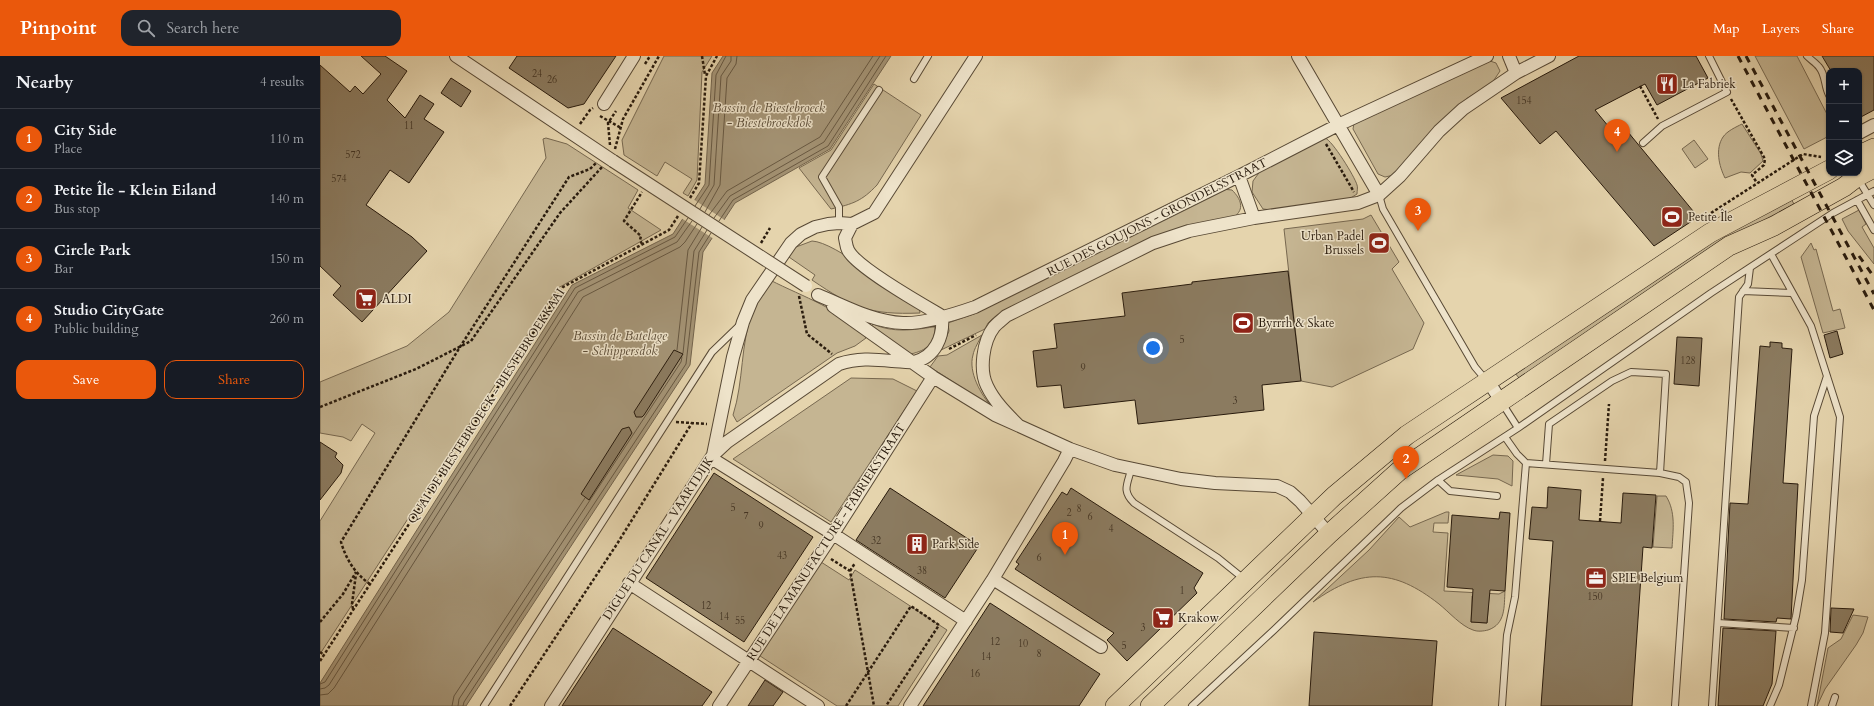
<!DOCTYPE html>
<meta charset="utf-8">
<style>
body{margin:0;font-family:Cardo,serif;background:#20242c;color:#f1f3f6}
.controls{position:absolute;right:12px;top:12px;display:grid;overflow:hidden;border-radius:8px;box-shadow:0 1px 3px #0004}
.controls button{width:36px;height:36px;display:grid;place-items:center;padding:0;border:0;border-bottom:1px solid #363941;background:#171b24;color:#f1f3f6;font:20px sans-serif}
.you{position:absolute;left:833px;top:292px;width:14px;height:14px;margin:-10px;border:3px solid #fff;border-radius:50%;background:#1a73e8;box-shadow:0 0 0 6px #1a73e833}
.badge{display:grid;place-items:center;width:26px;height:26px;border-radius:50%;background:#ea580c;color:#fff;font-size:13px;font-weight:700}
.pin{position:absolute;translate:-50% -33px;filter:drop-shadow(0 1px 2px #0008)}
.pin::after{content:'';position:absolute;top:21px;width:14px;height:12px;background:inherit;clip-path:polygon(0 0,100% 0,50% 100%)}
.list{margin:0;padding:0;list-style:none}
h2{display:flex;justify-content:space-between;align-items:center;height:52px;margin:0;padding:0 16px;font-size:17px}
h2 small{font-size:13px;font-weight:400;color:#9ea1a6}
.list li{display:grid;grid-template-columns:26px 1fr auto;gap:12px;align-items:center;box-sizing:border-box;height:60px;padding:0 16px;border-top:1px solid #363941}
.list b{display:block;font-size:15px;white-space:nowrap}
.list p{margin:0;font-size:13px;white-space:nowrap;color:#9ea1a6}
.list em{font-size:13px;font-style:normal;color:#9ea1a6}
.actions{display:flex;gap:8px;padding:12px 16px}
.actions a{flex:1;padding:9px 0;border:1px solid #ea580c;border-radius:12px;text-align:center;font-size:14px;color:#ea580c}
.actions .main{background:#ea580c;color:#fff}
.icon{flex:none;width:22px;height:22px;fill:none;stroke:currentColor;stroke-width:2;stroke-linecap:round;stroke-linejoin:round}
.map{position:relative;flex:none;width:1554px;height:650px;overflow:hidden}
header{display:flex;align-items:center;gap:24px;box-sizing:border-box;height:56px;padding:0 20px;background:#ea580c;color:#fff}
header strong{font-size:19px}
nav{display:flex;gap:22px;margin-inline-start:auto;font-size:14px}
.search{width:280px;height:36px;background:#20242c;display:flex;align-items:center;gap:10px;box-sizing:border-box;padding:0 14px;border-radius:12px;color:#9ea1a6;font-size:15px}
main{display:flex}
aside{flex:1;background:#171b24}
.map>svg:first-child{display:block}
.green{fill:#c5b592;stroke:#776850;fill-rule:evenodd}
.water{fill:#a59577;stroke:#73644d}
.pier{fill:#e5d4ad}
.lines{fill:none;stroke-linecap:round;stroke-linejoin:round}
.shore{stroke:#675842;stroke-width:1}
.building{fill:#8b7b60;stroke:#291b0d}
.lane-casing{stroke:#584935;stroke-width:8}
.street-casing{stroke:#584935;stroke-width:14}
.primary-casing{stroke:#291b0d;stroke-width:20}
.path{stroke:#291b0d;stroke-width:2.5;stroke-dasharray:3 2;stroke-linecap:butt}
.lane{stroke:#eee3ca;stroke-width:6}
.street{stroke:#eee3ca;stroke-width:12}
.primary{stroke:#e5d4ad;stroke-width:19}
.rail{stroke:#291b0d;stroke-width:3;stroke-dasharray:7 7;stroke-linecap:butt}
.street-bridge-casing{stroke:#584935;stroke-width:14;stroke-linecap:butt}
.street-bridge{stroke:#eee3ca;stroke-width:12}
.labels{text-anchor:middle;dominant-baseline:central;stroke-width:3;stroke-linejoin:round;paint-order:stroke}
.number-label{font-size:10px;fill:#423322}
.poi-label{font-size:12px;fill:#291b0d;stroke:#eee3ca;text-anchor:start}
.street-label{font-size:12px;fill:#291b0d;stroke:#eee3ca}
.water-label{font-size:13px;font-style:italic;fill:#5b4c37;stroke:#eee3ca}
</style>
<header>
<strong>Pinpoint</strong>
<div class="search"><svg class="icon" aria-label="search" viewBox="0 0 24 24"><circle cx="10" cy="10" r="6"/><path d="M15 15l6 6"/></svg>Search here</div>
<nav><a>Map</a><a>Layers</a><a>Share</a></nav>
</header>
<main>
<aside>
<h2>Nearby<small>4 results</small></h2>
<ul class="list">
<li><span class="badge">1</span><div><b>City Side</b><p>Place</p></div><em>110 m</em></li>
<li><span class="badge">2</span><div><b>Petite Île - Klein Eiland</b><p>Bus stop</p></div><em>140 m</em></li>
<li><span class="badge">3</span><div><b>Circle Park</b><p>Bar</p></div><em>150 m</em></li>
<li><span class="badge">4</span><div><b>Studio CityGate</b><p>Public building</p></div><em>260 m</em></li>
</ul>
<div class="actions"><a class="main">Save</a><a>Share</a></div>
</aside>
<div class="map">
<svg width="1554" height="650" viewBox="0 0 1554 650">
<rect width="100%" height="100%" fill="#e5d4ad"/>
<filter id="stains"><feTurbulence type="fractalNoise" baseFrequency=".005" numOctaves="4"/><feColorMatrix values="0 0 0 0 .2 0 0 0 0 .09 0 0 0 0 .02 0 0 0 .5 -.17"/></filter>
<radialGradient id="worn" r=".72"><stop offset=".6" stop-color="#630" stop-opacity="0"/><stop offset="1" stop-color="#630" stop-opacity=".3"/></radialGradient>
<!-- green -->
<path class="green" d="M344 0H392L382 16 377 124 368 140 363 137 372 123 345 106 337 120 304 99 302 84Z
M1435 0H1477L1509 62V80L1484 93Z
M1170 5 1176 7 1180 15 1172 27 1146 43 1074 119 1065 121 1058 118 1033 73 1034 67Z
M554 28 601 59 557 129C542 145 533 148 511 153L479 112 511 94Z
M1422 68 1441 98 1443 105 1430 117 1421 116 1405 122C1399 110 1395 93 1403 81 1407 75 1416 71 1422 68Z
M226 82 247 88 318 134 308 152 341 174 238 232 0 598V465L55 377 42 368 31 385 23 381 0 377V326L87 290 129 256 226 102 223 83Z
M1005 82C1012 84 1035 121 1037 129 1038 131 1037 135 1037 138L1029 143 961 155 943 153 932 136 933 125 941 114Z
M1374 84 1388 103 1375 112 1362 93Z
M901 133 912 134C921 143 925 153 914 161L877 169 678 259 668 267 665 273 621 294 629 275 628 267 654 258Z
M1470 141 1474 148 1409 183 1199 322 1195 317 1358 203Z
M1539 154 1546 168 1542 171 1554 192V208L1528 175 1522 163Z
M1051 159 1079 206 1072 213 1104 267 1093 293 1012 331 981 325 964 173 1043 163Z
M492 185C516 186 577 237 599 252L600 257C550 259 533 252 492 224L495 219 466 199 476 191Z
M1491 187 1494 194 1496 193 1513 255 1520 253 1525 272 1503 277 1481 201Z
M450 224C483 241 522 253 546 282L535 290 517 297 417 366 413 359C424 325 420 288 433 254 437 243 445 234 450 224Z
M553 268C573 277 593 274 613 271H615C615 288 607 294 591 298L551 271Z
M662 279C659 285 654 293 653 299 648 316 661 339 672 351L610 311 618 300 627 299Z
M531 322 573 323 597 335 511 466 413 403Z
M1173 399 1188 400 1193 405 1192 430 1178 423 1136 419Z
M1337 440H1346C1356 456 1353 474 1352 492L1333 491Z
M1126 456H1129L1128 467H1114L1113 476 1128 477 1124 535 1179 538 1185 535C1184 550 1186 568 1168 574 1164 575 1158 576 1153 574 1141 570 1129 556 1119 548 1073 512 1041 512 993 546L1049 494 1079 461 1090 471ZM1152 540 1169 541 1167 567 1151 566Z
M501 506 529 524 535 514 627 574 578 650H517L437 598Z
M1533 559 1548 561 1543 577 1536 589 1505 633 1497 650 1508 592 1521 583Z"/>
<!-- water -->
<path class="water" d="M403 0H571L510 93 415 147 383 196 370 309 146 650H0V627L252 229 353 178 385 128 392 17Z"/>
<!-- pier -->
<path class="pier" d="M373 143 406 165 394 183 361 162Z"/>
<g class="lines">
<!-- shore -->
<path class="shore" d="M375 150 389 129 396 19 406 0
M380 153 394 129 401 20 411 5V0
M385 156 400 129 407 22 416 8 417 0
M389 159 407 135 500 81 553 0
M394 162 410 140 504 86 560 0
M399 165 413 144 508 90 566 0
M357 294 368 194 382 171
M363 297 374 195 387 174
M0 628 5 626 255 232 355 181 368 162
M0 633 5 632 9 629 258 236 357 186 372 165
M0 639 8 638 14 632 263 241 360 191 365 186 377 168
M132 650 134 640 265 442
M138 650 139 643 361 306 362 301
M143 650 144 646 366 308 379 196 391 177"/>
</g>
<!-- building -->
<path class="building" d="M41 0H65L87 15 67 44 85 62 100 39 114 48 104 63 124 76 89 127 70 114 46 149 92 181 107 195 42 266 13 239 21 230 0 210V9L30 36 35 30 43 38 61 18Z
M197 0H296L264 48 248 52 189 12Z
M1259 0H1376L1388 22 1337 49 1325 28 1275 54 1293 76 1303 70 1378 161 1334 190 1236 75 1220 88 1181 42Z
M1502 0H1554V54L1539 62V15H1511Z
M131 22 151 35 141 51 121 37Z
M968 215 981 325 942 329 944 354 818 368 815 344 744 352 741 329 717 331 713 295 737 292 734 268 805 260 802 237 872 228V226Z
M1517 275 1523 298 1510 302 1504 279Z
M1357 281 1382 282 1379 330 1354 328Z
M1450 286 1462 287V292L1472 293 1463 427 1478 428 1471 563 1457 562 1456 566 1404 563 1410 447 1428 448 1440 290 1450 291Z
M354 294 363 298 324 359 322 361H316L314 356Z
M309 371 312 377 269 444 261 438 302 373Z
M0 386 17 397 15 401 23 409 21 417 0 444Z
M394 417 493 481 424 586 326 522Z
M1228 431 1261 434 1259 464 1301 467 1303 437 1336 439 1332 492 1323 491 1312 650H1221L1233 485 1209 483 1212 451 1227 452Z
M570 432 659 490 625 542 536 484Z
M751 432 883 517 874 532 877 537 807 605 787 584 794 577 695 513 699 508 696 506 742 436 747 439Z
M1180 456 1190 457 1185 535 1170 534 1167 567 1151 566 1153 533 1127 531 1132 459 1179 463Z
M670 547 780 618 759 650H603Z
M1511 552 1534 553 1523 577 1510 576Z
M293 572 392 636 382 650H242Z
M1403 572 1456 575 1452 628 1443 650H1398Z
M994 576 1117 585 1112 650H989Z
M445 624 463 636 453 650H428Z"/>
<g class="lines">
<!-- lane casing -->
<g class="lane-casing">
<path id="lane" d="M1487 0C1491 4 1496 7 1499 11 1506 19 1504 30 1509 39
M594 23 608 0
M1323 87 1342 70 1407 36 1389 0
M1538 123 1554 149
M1059 139 1063 153 1155 311 1166 324
M1537 144 1554 174
M519 167V151L502 121 559 34
M1451 198 1491 270 1520 361 1505 577 1491 650
M1423 235 1472 237
M1198 372 1391 237 1513 157 1554 135
M1185 381 1197 398 1206 407 1340 417 1359 421 1366 426 1369 447 1355 650
M1226 408 1229 368 1292 325 1311 316 1346 318 1340 417
M811 414C807 429 802 435 814 447L898 502 924 523
M1118 424 1130 435 1177 440
M1398 567 1474 572
M164 650 392 296 420 269
M872 650 954 574 1081 452 1118 424 1198 372 1182 347
M1182 650 1187 579 1195 541 1206 407
M1392 650 1419 241 1428 228 1430 212
M1450 650 1459 629 1476 560 1482 524 1494 360 1507 320
M1512 650 1515 641"/>
</g>
<!-- street casing -->
<g class="street-casing">
<path id="street" d="M136 0 293 105
M978 0 1059 139
M1189 0 1196 17
M284 48 314 0
M1539 77 1554 69
M919 120 934 162
M532 168 525 182C526 186 526 190 528 194 536 211 603 249 622 260
M498 239C525 250 553 266 583 267 604 268 635 258 655 251L919 120 1018 69 1167 0
M513 250 613 321 675 359 750 393 795 409 861 423 895 427 957 430 970 436 980 445 1009 478
M1168 325 1181 345
M698 369C686 357 674 345 667 330 659 314 663 285 674 271 677 267 682 264 686 260L833 187 869 175 934 162 1038 147 1059 139 1080 120 1119 75 1143 53 1196 17 1229 0
M393 399 407 386 519 308C537 302 553 303 572 305 579 305 587 307 594 306 615 301 624 281 622 260
M391 402 513 478 646 565
M673 523 781 591
M309 527 498 650
M231 650 393 399 413 301 423 266 432 244 471 187 481 178 495 171 508 168 519 167 532 168 554 157 656 0
M399 650 513 478 613 321
M590 650 673 523 744 405 750 393"/>
</g>
<!-- primary casing -->
<g class="primary-casing">
<path id="primary" d="M1539 99 1554 92
M795 650 1014 440 1087 379 1390 177 1509 114
M830 650 1009 478 1079 415 1409 190 1454 170 1524 131 1537 121 1554 112"/>
</g>
<!-- path -->
<path class="path" d="M382 0 385 19
M325 8 330 0
M1320 30 1338 63
M1411 43 1445 103 1444 109 1432 119 1437 127
M280 60 301 72
M260 68 270 54 273 52
M1006 88 1034 136
M290 89 288 67 296 55
M295 93 303 63 339 0
M370 142 379 127 386 20 397 0
M1391 157 1483 98 1501 101
M441 187 450 172
M322 188 320 184 321 180 304 165 322 136
M479 240 487 278 512 298
M629 293 656 279
M0 351 96 313 151 285 240 157 282 111
M356 366 387 368
M1285 405 1289 348
M1280 465 1283 422
M511 503 530 515 554 650
M530 515 535 507
M50 528C35 518 26 503 21 486L140 291 249 121 270 113 276 107
M33 553 32 548 36 518
M0 566 23 538 36 516
M0 596 4 599
M0 605 243 231 349 174 358 160
M190 650 297 488 372 367
M526 650 591 550 619 569 566 650"/>
<!-- lane -->
<use href="#lane" class="lane"/>
<!-- street -->
<use href="#street" class="street"/>
<!-- primary -->
<use href="#primary" class="primary"/>
<!-- rail -->
<path class="rail" d="M1418 0 1554 254
M1426 0 1554 238
M1539 200 1554 221"/>
<!-- street-bridge casing -->
<g class="street-bridge-casing">
<path id="street-bridge" d="M293 105 486 230"/>
</g>
<!-- street-bridge -->
<use href="#street-bridge" class="street-bridge"/>
</g>
<!-- icons -->
<defs>
<g id="restaurant-square" transform="scale(1.15)"><rect x="-9" y="-9" width="18" height="18" rx="4" fill="#8f2418" stroke="#eee3ca"/><path d="M-5-6h1v4h1v-4h1v4h1v-4h1v5L-1.5 .5V6h-2V.5L-5-1ZM5-6V6H3V1.5H1.5Q1.5-4 5-6Z" fill="#fff"/></g>
<g id="stadium-square" transform="scale(1.15)"><rect x="-9" y="-9" width="18" height="18" rx="4" fill="#8f2418" stroke="#eee3ca"/><path d="M0-5a6.5 5 0 1 0 0 10a6.5 5 0 1 0 0-10ZM-3.5-1.8h7v3.6h-7Z" fill="#fff"/></g>
<g id="supermarket-square" transform="scale(1.15)"><rect x="-9" y="-9" width="18" height="18" rx="4" fill="#8f2418" stroke="#eee3ca"/><path d="M-6-5.5h2.5l.6 2H6L4.5 2H-2.5L-4.4-4H-6ZM-1.5 3.2a1.3 1.3 0 1 0 .1 0ZM3 3.2a1.3 1.3 0 1 0 .1 0Z" fill="#fff"/></g>
<g id="building-square" transform="scale(1.15)"><rect x="-9" y="-9" width="18" height="18" rx="4" fill="#8f2418" stroke="#eee3ca"/><path d="M-4-6H4V6H1V3H-1V6H-4ZM-2.5-4.3h1.7v1.8h-1.7ZM.8-4.3h1.7v1.8H.8ZM-2.5-1h1.7V.8h-1.7ZM.8-1h1.7V.8H.8Z" fill="#fff"/></g>
<g id="office-square" transform="scale(1.15)"><rect x="-9" y="-9" width="18" height="18" rx="4" fill="#8f2418" stroke="#eee3ca"/><path d="M-6-3h4V-5.5h4V-3h4V5H-6ZM-1-4.5V-3h2v-1.5ZM-6 0V1H6V0Z" fill="#fff"/></g>
</defs>
<g fill-rule="evenodd">
<use href="#restaurant-square" x="1347" y="28"/>
<use href="#stadium-square" x="1352" y="161"/>
<use href="#stadium-square" x="1059" y="187"/>
<use href="#supermarket-square" x="46" y="243"/>
<use href="#stadium-square" x="923" y="267"/>
<use href="#building-square" x="597" y="488"/>
<use href="#office-square" x="1276" y="522"/>
<use href="#supermarket-square" x="843" y="562"/>
</g>
<g class="labels">
<!-- number labels -->
<g class="number-label">
<text x="217" y="18">24</text>
<text x="232" y="24">26</text>
<text x="1204" y="45">154</text>
<text x="89" y="70">11</text>
<text x="33" y="99">572</text>
<text x="19" y="123">574</text>
<text x="862" y="284">5</text>
<text x="1368" y="305">128</text>
<text x="763" y="312">9</text>
<text x="915" y="345">3</text>
<text x="413" y="452">5</text>
<text x="759" y="453">8</text>
<text x="749" y="457">2</text>
<text x="426" y="460">7</text>
<text x="770" y="461">6</text>
<text x="441" y="470">9</text>
<text x="791" y="473">4</text>
<text x="556" y="485">32</text>
<text x="462" y="500">43</text>
<text x="719" y="502">6</text>
<text x="602" y="515">38</text>
<text x="862" y="535">1</text>
<text x="1275" y="541">150</text>
<text x="386" y="550">12</text>
<text x="404" y="561">14</text>
<text x="420" y="565">55</text>
<text x="823" y="572">3</text>
<text x="675" y="586">12</text>
<text x="703" y="588">10</text>
<text x="804" y="590">5</text>
<text x="719" y="598">8</text>
<text x="666" y="601">14</text>
<text x="655" y="618">16</text>
</g>
<!-- poi labels -->
<g class="poi-label">
<text x="1362" y="28">La Fabriek</text>
<text x="1368" y="161">Petite Île</text>
<text x="1044" y="180" text-anchor="end">Urban Padel<tspan x="1044" dy="14">Brussels</tspan></text>
<text x="62" y="243">ALDI</text>
<text x="938" y="267">Byrrrh &amp; Skate</text>
<text x="612" y="488">Park Side</text>
<text x="1292" y="522">SPIE Belgium</text>
<text x="858" y="562">Krakow</text>
</g>
<!-- street labels -->
<g class="street-label">
<text transform="translate(837 161) rotate(-27)">RUE DES GOUJONS - GRONDELSSTRAAT</text>
<text transform="translate(166 350) rotate(-57)">QUAI DE BIESTEBROECK - BIESTEBROEKKAAI</text>
<text transform="translate(338 482) rotate(-57)">DIGUE DU CANAL - VAARTDIJK</text>
<text transform="translate(506 486) rotate(-57)">RUE DE LA MANUFACTURE - FABRIEKSTRAAT</text>
</g>
<!-- water labels -->
<g class="water-label">
<text x="449" y="52">Bassin de Biestebroeck<tspan x="449" dy="15">- Biestebroekdok</tspan></text>
<text x="300" y="280">Bassin de Batelage<tspan x="300" dy="15">- Schippersdok</tspan></text>
</g>
</g>
<rect width="100%" height="100%" filter="url(#stains)"/>
<rect width="100%" height="100%" fill="url(#worn)"/>
</svg>
<div class="controls">
<button>+</button>
<button>−</button>
<button><svg class="icon" aria-label="layers" viewBox="0 0 24 24"><path d="M12 4l9 5-9 5-9-5zM3 14l9 5 9-5"/></svg></button>
</div>
<div class="you"></div>
<div class="pin badge" style="left:745px;top:499px">1</div>
<div class="pin badge" style="left:1086px;top:423px">2</div>
<div class="pin badge" style="left:1098px;top:175px">3</div>
<div class="pin badge" style="left:1297px;top:96px">4</div>
</div>
</main>
